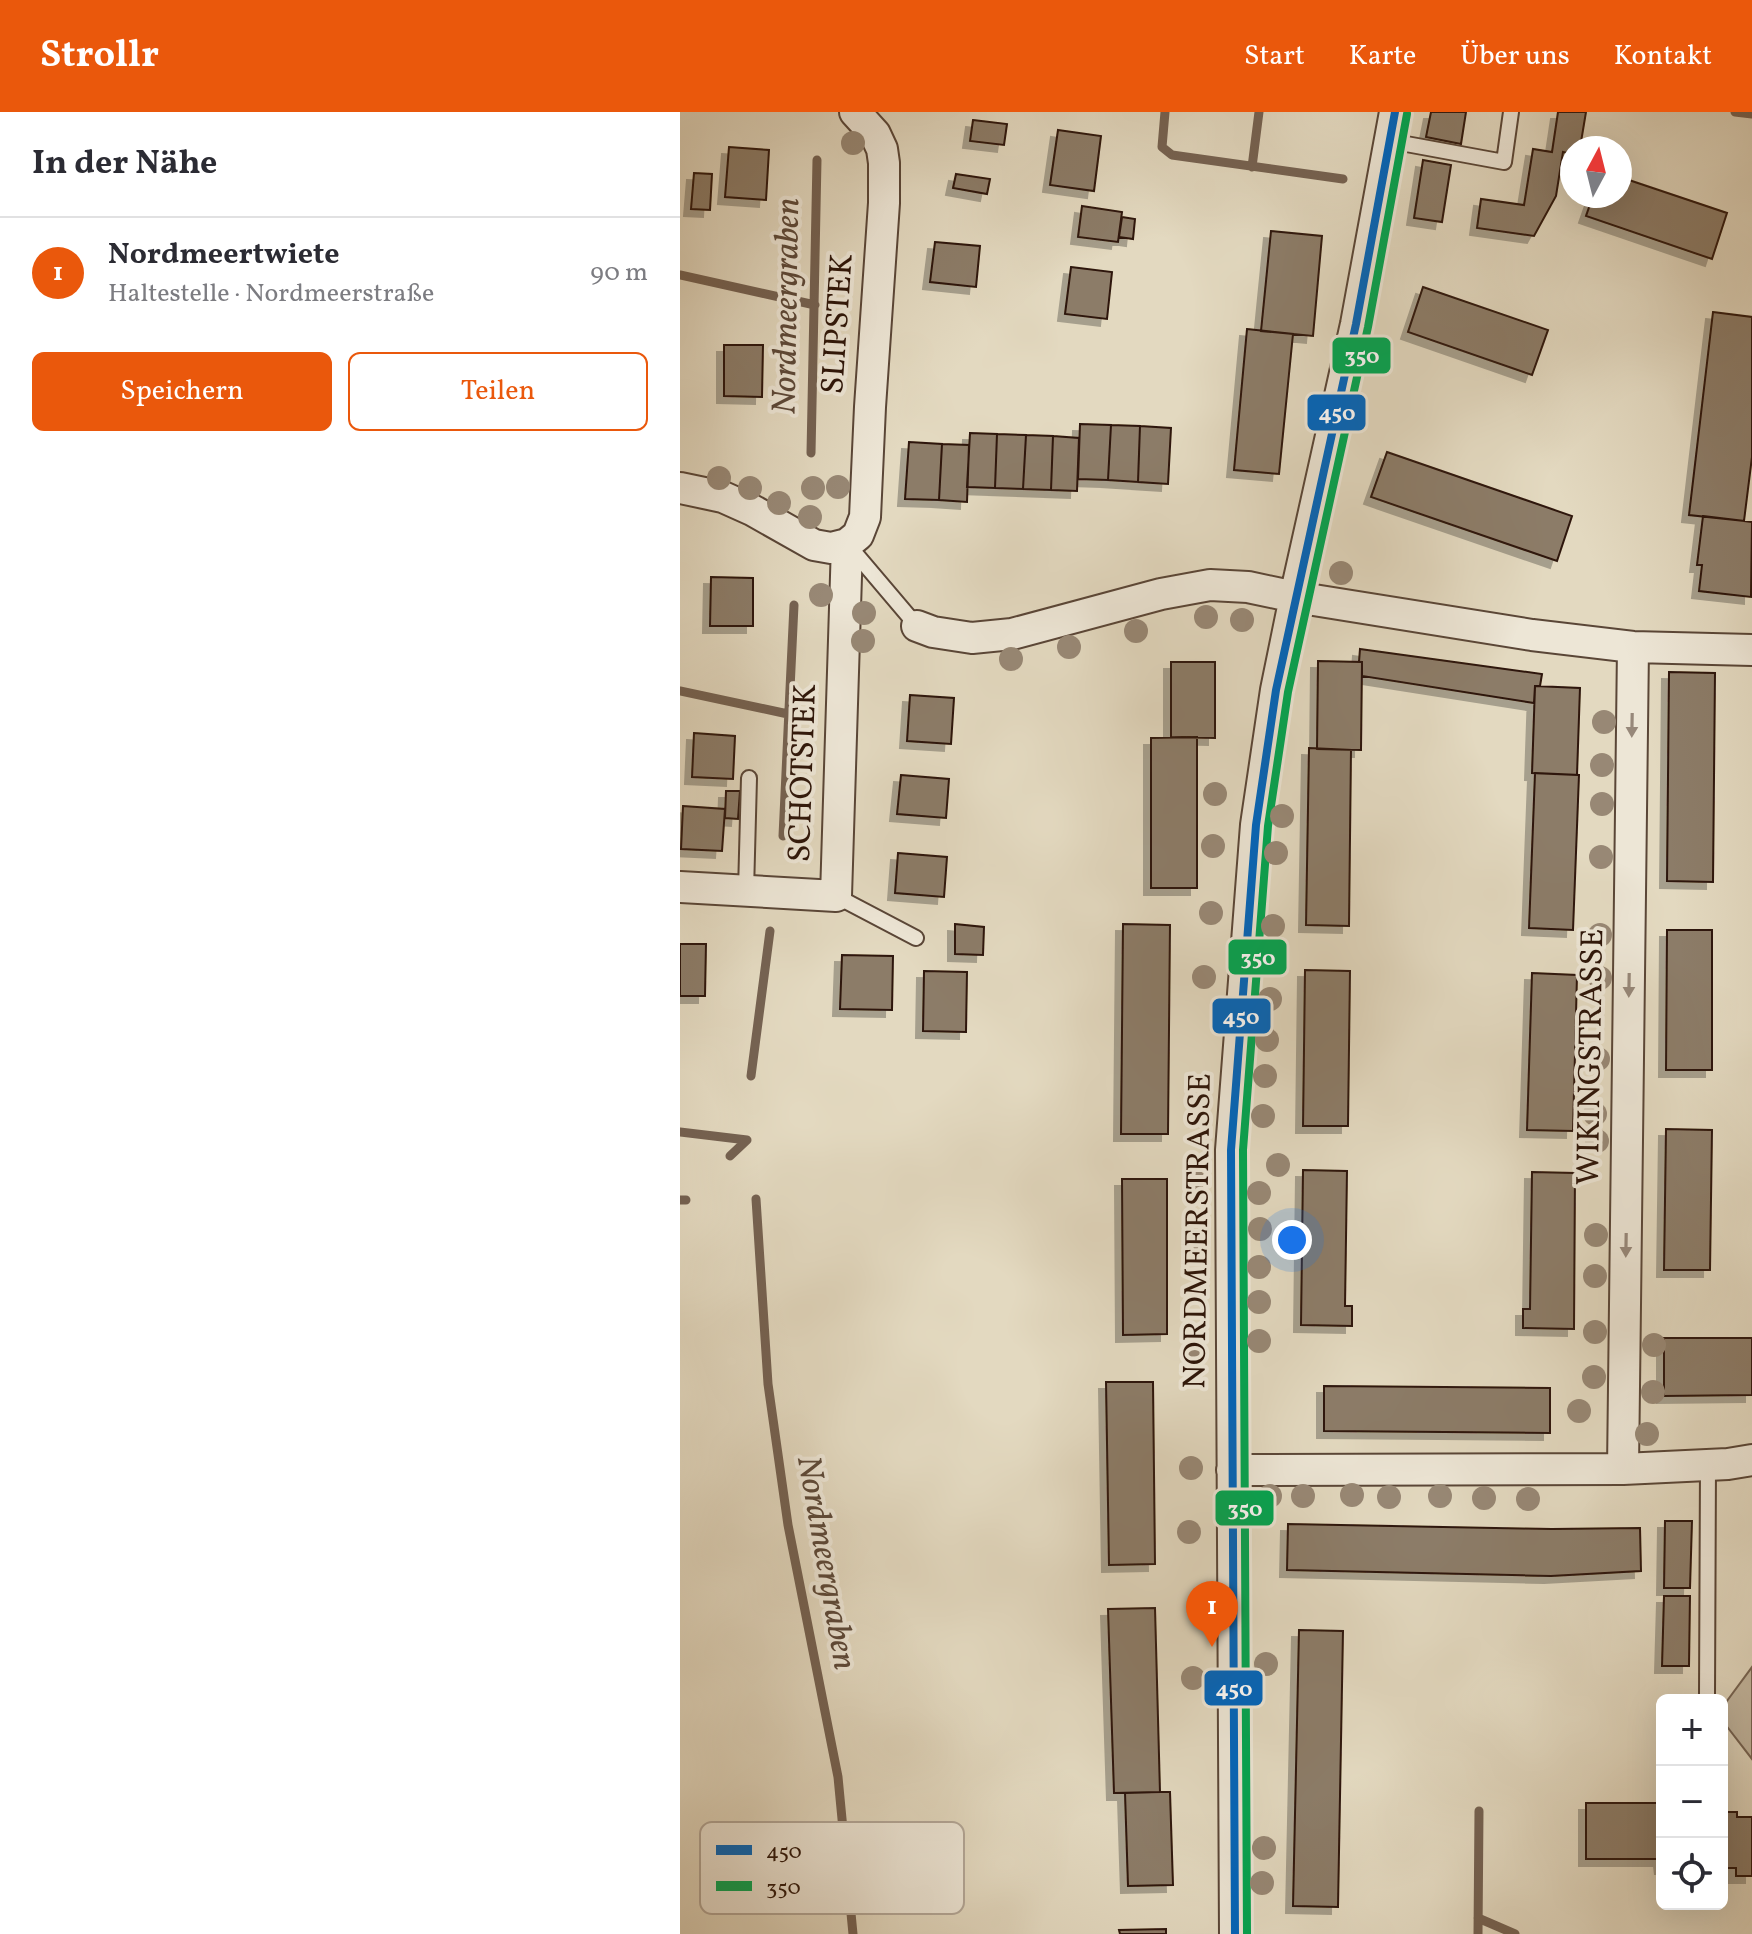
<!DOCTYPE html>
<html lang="de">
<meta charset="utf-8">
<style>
body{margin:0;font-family:Vollkorn,serif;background:#f2f2f3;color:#2b2b33}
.controls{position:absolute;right:24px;bottom:24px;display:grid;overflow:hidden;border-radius:12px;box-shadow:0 8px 32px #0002}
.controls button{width:72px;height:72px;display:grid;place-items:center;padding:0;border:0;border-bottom:2px solid #e1e1e2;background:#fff;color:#2b2b33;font:40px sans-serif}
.compass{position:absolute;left:880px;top:24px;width:72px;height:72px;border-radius:50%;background:#fff;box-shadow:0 8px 32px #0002;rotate:7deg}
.you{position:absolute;left:612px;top:1128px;width:28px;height:28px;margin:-20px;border:6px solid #fff;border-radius:50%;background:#1a73e8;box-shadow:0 0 0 12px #1a73e833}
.badge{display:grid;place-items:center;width:52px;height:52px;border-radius:50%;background:#ea580c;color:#fff;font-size:26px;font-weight:700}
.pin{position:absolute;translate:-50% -66px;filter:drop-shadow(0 2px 4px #0008)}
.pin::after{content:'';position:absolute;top:42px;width:28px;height:24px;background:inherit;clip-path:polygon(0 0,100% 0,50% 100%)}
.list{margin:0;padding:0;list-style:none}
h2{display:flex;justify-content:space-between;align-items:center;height:104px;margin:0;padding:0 32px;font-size:34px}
h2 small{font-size:26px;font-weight:400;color:#7c7c81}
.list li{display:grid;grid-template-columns:52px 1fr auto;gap:24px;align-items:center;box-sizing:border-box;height:112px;padding:0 32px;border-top:2px solid #e1e1e2}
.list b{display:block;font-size:30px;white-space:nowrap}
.list p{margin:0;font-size:26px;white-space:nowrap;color:#7c7c81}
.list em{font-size:26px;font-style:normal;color:#7c7c81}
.actions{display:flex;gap:16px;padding:24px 32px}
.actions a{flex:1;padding:18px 0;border:2px solid #ea580c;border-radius:12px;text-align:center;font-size:28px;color:#ea580c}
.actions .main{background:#ea580c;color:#fff}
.icon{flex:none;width:44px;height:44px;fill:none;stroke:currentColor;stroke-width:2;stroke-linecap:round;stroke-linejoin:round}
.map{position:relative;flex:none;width:1072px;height:1822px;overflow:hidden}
header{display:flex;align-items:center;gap:48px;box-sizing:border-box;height:112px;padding:0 40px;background:#ea580c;color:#fff}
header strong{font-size:38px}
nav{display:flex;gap:44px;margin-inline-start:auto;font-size:28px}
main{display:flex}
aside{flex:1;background:#fff}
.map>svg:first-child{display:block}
.green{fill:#c4b8a1;stroke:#786655;stroke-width:2}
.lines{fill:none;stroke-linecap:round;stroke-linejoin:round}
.stream{stroke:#756252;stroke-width:9}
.building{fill:#8c7b68;stroke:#2d1509;stroke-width:2;filter:url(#shadow)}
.lane-casing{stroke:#5a4637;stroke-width:18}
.street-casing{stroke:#5a4637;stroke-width:34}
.lane{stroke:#ede6d6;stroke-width:14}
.street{stroke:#ede6d6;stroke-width:30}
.bus-1-casing{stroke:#ede6d6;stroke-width:14}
.bus-2-casing{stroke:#ede6d6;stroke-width:14}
.bus-1{stroke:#0065bd;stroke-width:8}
.bus-2{stroke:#00a651;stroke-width:8}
.tree{fill:#988875}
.oneway{fill:#97887a}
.labels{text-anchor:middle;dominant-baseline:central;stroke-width:8;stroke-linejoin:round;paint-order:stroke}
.street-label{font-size:32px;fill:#2d1509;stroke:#ede6d6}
.water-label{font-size:34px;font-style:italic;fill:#5d4939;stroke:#ede6d6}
.key{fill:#ede6d6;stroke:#b3a798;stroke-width:2}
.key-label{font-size:22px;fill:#2d1509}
.line-badge{stroke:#ede6d6;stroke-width:3}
.badge-label{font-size:22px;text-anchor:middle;font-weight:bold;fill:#fff}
</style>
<header>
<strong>Strollr</strong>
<nav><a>Start</a><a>Karte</a><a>Über uns</a><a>Kontakt</a></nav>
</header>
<main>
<aside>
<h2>In der Nähe<small></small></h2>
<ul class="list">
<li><span class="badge">1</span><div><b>Nordmeertwiete</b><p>Haltestelle · Nordmeerstraße</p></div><em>90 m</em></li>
</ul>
<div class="actions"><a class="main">Speichern</a><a>Teilen</a></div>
</aside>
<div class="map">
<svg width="1072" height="1822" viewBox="0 0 1072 1822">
<defs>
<filter id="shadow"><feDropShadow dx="-7" dy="7" stdDeviation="0" flood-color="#0004"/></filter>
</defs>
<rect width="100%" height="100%" fill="#e3d9c0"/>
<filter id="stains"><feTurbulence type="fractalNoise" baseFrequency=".0025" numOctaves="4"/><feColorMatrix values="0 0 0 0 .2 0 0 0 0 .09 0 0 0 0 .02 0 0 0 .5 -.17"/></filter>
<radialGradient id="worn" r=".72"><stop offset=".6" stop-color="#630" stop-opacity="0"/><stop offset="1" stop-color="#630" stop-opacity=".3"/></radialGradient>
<!-- green -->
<path class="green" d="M1072 1555V1647L1045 1612 1044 1593Z"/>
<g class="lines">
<!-- stream -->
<path class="stream" d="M485 0 482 35 492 43 663 67
M1055 0 1072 2
M572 55 579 0
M0 163 135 193
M131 341 137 48
M0 579 108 602
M103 724 114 493
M71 964 90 819
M0 1020 67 1028
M50 1044 67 1028
M76 1087 88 1272 108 1413 158 1665 173 1822
M0 1088H6
M798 1806 835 1822
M798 1822 799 1699"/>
</g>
<!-- building -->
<path class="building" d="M751 0H786L781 32 746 25Z
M878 0H906L900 36H892V42L883 40 876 84 854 124 797 116 801 87 844 93 853 37 872 40Z
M293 8 327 12 324 33 290 29Z
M378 18 421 24 414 79 370 73Z
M49 35 89 38 86 88 45 85Z
M743 48 771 53 762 110 734 106Z
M14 61 32 62 30 98 11 97Z
M276 62 310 67 307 82 273 76Z
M940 65 1047 101 1032 147 906 104 913 84H940Z
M402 94 442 100 438 130 398 125Z
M442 105 455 107 453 127 439 125Z
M591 119 642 124 633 224 581 219Z
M255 130 300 134 296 175 250 170Z
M391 155 432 160 427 207 385 202Z
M743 175 868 218 852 263 728 220Z
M1033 200 1072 205V345L1064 409 1009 403Z
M567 217 613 222 599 362 554 358Z
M44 233H83L82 285 44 284Z
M400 312 431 313 428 368 398 367Z
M431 313 460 314 458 370 428 368Z
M460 314 491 316 488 372 458 370Z
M290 321 317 322 315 376 287 375Z
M317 322 346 323 343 377 315 376Z
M346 323 373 324 371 378 343 377Z
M373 324 399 326 397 379 371 378Z
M229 330 262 332 259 388 225 387Z
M262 332 289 333 287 390 259 388Z
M707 340 892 404 877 449 691 385Z
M1023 404 1072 410 1071 485 1019 479 1022 453H1017Z
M31 465 73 466V514H30Z
M680 537 862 562 860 574H855L854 591 682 564V550H679Z
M638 549 682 550 681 638 637 637Z
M491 550H535V626L491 625Z
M989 560 1035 561 1033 770 987 769Z
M855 574 900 576 897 663 852 661Z
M230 583 274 586 271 632 227 629Z
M14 621 55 624 53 667 12 665Z
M517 625V776H471V626Z
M629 636 671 638 669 814 626 813Z
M855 661 899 663 893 818 849 816Z
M221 663 269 667 266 706 217 702Z
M46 679H60L58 707 45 706Z
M3 694 45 697 42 739 1 737Z
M218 741 267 745 264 785 215 781Z
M275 812 304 815 303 843 275 842Z
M443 812 490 813 488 1022H441Z
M987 818H1032V958H986Z
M0 832H26L25 884H0Z
M162 843 213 844 212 898 160 897Z
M625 858 670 859 668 1014H623Z
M244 859 287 860 286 920 243 919Z
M852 861 897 863 893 1019 847 1018Z
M986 1017 1032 1018 1030 1158H984Z
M623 1058 667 1059 665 1194H672V1214L621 1213Z
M852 1060 895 1061 894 1217 843 1216V1197H850Z
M442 1067H487V1222L443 1223Z
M984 1226H1072V1283L984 1284Z
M426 1270H473L475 1452 429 1453Z
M644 1274 870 1276V1321L644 1319Z
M985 1409H1012L1010 1476H984Z
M608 1412 872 1417 960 1416 961 1459 871 1464 607 1458Z
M984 1484H1010L1009 1554H982Z
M475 1496 480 1680 434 1681 428 1497Z
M619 1518 663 1519 658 1795 613 1794Z
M480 1680H490L493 1773 448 1774 445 1681Z
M906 1691H982V1756L981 1747H906Z
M1042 1700H1057V1705H1072V1764H1056V1756H1042Z
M486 1817V1822H440L439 1818Z"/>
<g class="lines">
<!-- lane casing -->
<g class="lane-casing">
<path id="lane" d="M710 29 824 50 831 0
M170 435 237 514
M66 779 69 666
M156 784 236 826
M1027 1585 1028 1353"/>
</g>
<!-- street casing -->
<g class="street-casing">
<path id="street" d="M0 376 43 385 72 398 134 433 151 436 167 432 178 423 185 405 190 295 204 91V51L202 37 195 22 175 0
M237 514 253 520 292 526 332 522 481 482 530 473 568 475 615 485 852 523 953 535 1072 538
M0 775 156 784 167 432
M943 1357 953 535
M552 1358 943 1357 1048 1352 1072 1348
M555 1822 551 1038 576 713 596 578 615 485 676 212 715 0"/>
</g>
<!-- lane -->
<use href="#lane" class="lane"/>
<!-- street -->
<use href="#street" class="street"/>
<!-- bus-1 casing -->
<g class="bus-1-casing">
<path id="bus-1" d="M555 1822 551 1038 576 713 596 578 676 212 715 0"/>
</g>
<!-- bus-2 casing -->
<g class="bus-2-casing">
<path id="bus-2" d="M567 1822 563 1038 588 714 608 580 688 215 727 2"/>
</g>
<!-- bus-1 -->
<use href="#bus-1" class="bus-1"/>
<!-- bus-2 -->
<use href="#bus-2" class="bus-2"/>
</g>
<!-- trees -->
<g class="tree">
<circle cx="173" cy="31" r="12"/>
<circle cx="39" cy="366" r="12"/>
<circle cx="158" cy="375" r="12"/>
<circle cx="70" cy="376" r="12"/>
<circle cx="133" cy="376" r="12"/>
<circle cx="99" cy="391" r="12"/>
<circle cx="130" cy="405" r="12"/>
<circle cx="661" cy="461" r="12"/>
<circle cx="141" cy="483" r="12"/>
<circle cx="184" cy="501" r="12"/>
<circle cx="526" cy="505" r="12"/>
<circle cx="562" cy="508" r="12"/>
<circle cx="456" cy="519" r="12"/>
<circle cx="183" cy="529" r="12"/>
<circle cx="389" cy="535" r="12"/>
<circle cx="331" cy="547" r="12"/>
<circle cx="924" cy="610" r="12"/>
<circle cx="922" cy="653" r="12"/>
<circle cx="535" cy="682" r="12"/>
<circle cx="922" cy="692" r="12"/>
<circle cx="602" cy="704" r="12"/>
<circle cx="533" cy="734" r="12"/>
<circle cx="596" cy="741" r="12"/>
<circle cx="921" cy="745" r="12"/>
<circle cx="531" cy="801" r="12"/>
<circle cx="593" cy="814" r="12"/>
<circle cx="920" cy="823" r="12"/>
<circle cx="592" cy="849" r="12"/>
<circle cx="524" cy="865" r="12"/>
<circle cx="920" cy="866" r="12"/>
<circle cx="590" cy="887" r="12"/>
<circle cx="587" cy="928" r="12"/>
<circle cx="918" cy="947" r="12"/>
<circle cx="585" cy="964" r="12"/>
<circle cx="915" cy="1002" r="12"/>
<circle cx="583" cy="1004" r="12"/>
<circle cx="917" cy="1029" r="12"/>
<circle cx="598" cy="1053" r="12"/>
<circle cx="515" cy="1070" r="12"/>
<circle cx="579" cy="1081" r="12"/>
<circle cx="580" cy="1117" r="12"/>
<circle cx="916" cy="1123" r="12"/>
<circle cx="515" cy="1130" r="12"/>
<circle cx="579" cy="1155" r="12"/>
<circle cx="915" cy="1164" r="12"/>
<circle cx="579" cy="1190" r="12"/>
<circle cx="915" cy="1220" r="12"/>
<circle cx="579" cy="1229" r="12"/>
<circle cx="974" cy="1233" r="12"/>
<circle cx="513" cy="1239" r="12"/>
<circle cx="914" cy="1265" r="12"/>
<circle cx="973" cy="1280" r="12"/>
<circle cx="899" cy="1299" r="12"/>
<circle cx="967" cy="1322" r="12"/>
<circle cx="511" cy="1356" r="12"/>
<circle cx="672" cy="1383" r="12"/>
<circle cx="590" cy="1384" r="12"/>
<circle cx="623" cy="1384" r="12"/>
<circle cx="760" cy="1384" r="12"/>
<circle cx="709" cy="1385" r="12"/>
<circle cx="804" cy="1386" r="12"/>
<circle cx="848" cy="1387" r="12"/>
<circle cx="509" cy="1420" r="12"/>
<circle cx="586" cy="1552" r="12"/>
<circle cx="513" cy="1566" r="12"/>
<circle cx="584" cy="1736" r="12"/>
<circle cx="582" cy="1771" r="12"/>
</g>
<!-- one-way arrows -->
<defs><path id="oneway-solid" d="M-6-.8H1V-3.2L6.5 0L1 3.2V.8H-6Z" transform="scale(2)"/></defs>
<g class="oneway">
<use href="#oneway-solid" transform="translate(952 613) rotate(91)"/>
<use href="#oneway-solid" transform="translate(949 873) rotate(91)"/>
<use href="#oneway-solid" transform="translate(946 1133) rotate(91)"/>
</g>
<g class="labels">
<!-- street labels -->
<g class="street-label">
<text transform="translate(159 212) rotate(-86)">SLIPSTEK</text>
<text transform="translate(124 661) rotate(-88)">SCHOTSTEK</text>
<text transform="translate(912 945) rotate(-89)">WIKINGSTRASSE</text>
<text transform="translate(519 1119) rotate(-89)">NORDMEERSTRASSE</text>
</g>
<!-- water labels -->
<g class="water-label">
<text transform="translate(108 194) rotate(-89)">Nordmeergraben</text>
<text transform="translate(145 1451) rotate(80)">Nordmeergraben</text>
</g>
</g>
<!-- legend -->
<rect x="20" y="1710" width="264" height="92" rx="12" class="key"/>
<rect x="36" y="1733" width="36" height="10" fill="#0065bd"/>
<rect x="36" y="1769" width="36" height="10" fill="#00a651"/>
<g class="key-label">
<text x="86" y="1746">450</text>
<text x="86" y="1782">350</text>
</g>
<g class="line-badge">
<rect x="651" y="224" width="61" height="39" rx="8" fill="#00a651"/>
<rect x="626" y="281" width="61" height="39" rx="8" fill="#0065bd"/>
<rect x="547" y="826" width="61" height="38" rx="8" fill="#00a651"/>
<rect x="531" y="885" width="61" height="38" rx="8" fill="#0065bd"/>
<rect x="534" y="1377" width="61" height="38" rx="8" fill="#00a651"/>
<rect x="523" y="1557" width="61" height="38" rx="8" fill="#0065bd"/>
</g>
<g class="badge-label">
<text x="682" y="251">350</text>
<text x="657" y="308">450</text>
<text x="578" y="853">350</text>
<text x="561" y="912">450</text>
<text x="565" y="1404">350</text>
<text x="554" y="1584">450</text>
</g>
<rect width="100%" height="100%" filter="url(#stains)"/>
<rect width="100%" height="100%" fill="url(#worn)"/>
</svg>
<div class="controls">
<button>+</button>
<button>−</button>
<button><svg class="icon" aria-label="locate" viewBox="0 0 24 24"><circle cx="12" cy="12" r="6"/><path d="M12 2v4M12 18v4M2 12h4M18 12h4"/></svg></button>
</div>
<svg class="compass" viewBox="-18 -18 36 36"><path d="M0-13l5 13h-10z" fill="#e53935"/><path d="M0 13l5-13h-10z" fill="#7c7c81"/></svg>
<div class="you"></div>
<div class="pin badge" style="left:532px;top:1535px">1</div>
</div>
</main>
